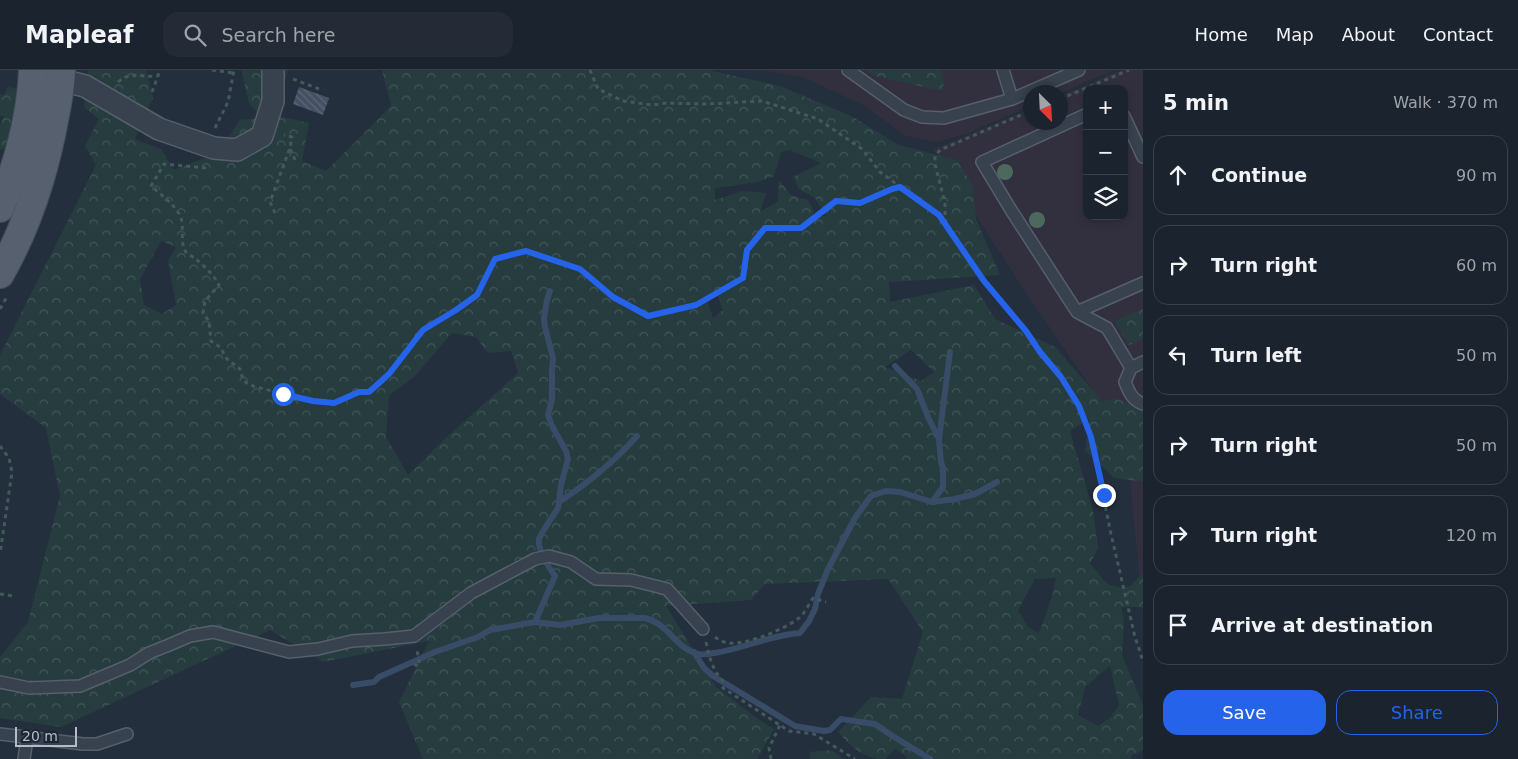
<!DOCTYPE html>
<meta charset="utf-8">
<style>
body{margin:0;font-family:"DejaVu Sans",sans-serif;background:#242b36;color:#f1f3f6}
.controls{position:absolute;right:15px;top:15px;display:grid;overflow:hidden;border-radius:10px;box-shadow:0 2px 8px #0003}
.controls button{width:45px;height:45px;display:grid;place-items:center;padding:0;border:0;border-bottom:1px solid #39404a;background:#1b232e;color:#f1f3f6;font:25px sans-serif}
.compass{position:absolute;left:1023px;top:15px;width:45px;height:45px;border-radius:50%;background:#1b232e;box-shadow:0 2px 8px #0003;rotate:156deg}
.scale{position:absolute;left:15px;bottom:12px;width:62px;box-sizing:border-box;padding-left:5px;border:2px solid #b4bcc9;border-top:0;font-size:14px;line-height:18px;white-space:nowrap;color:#b4bcc9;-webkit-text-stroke:4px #1d2633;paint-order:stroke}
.stop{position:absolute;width:15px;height:15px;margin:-11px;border:4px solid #2563eb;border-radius:50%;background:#fff}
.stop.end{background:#2563eb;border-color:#fff;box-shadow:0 1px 5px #0008}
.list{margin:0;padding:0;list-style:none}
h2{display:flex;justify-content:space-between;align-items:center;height:65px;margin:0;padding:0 20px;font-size:21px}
h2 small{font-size:16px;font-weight:400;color:#a0a4aa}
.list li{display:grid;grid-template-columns:32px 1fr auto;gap:15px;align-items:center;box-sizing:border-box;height:80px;margin:0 10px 10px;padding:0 10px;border:1px solid #39404a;border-radius:15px}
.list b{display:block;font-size:19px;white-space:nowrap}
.list em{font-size:16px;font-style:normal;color:#a0a4aa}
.actions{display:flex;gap:10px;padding:15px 20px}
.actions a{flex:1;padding:11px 0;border:1px solid #2563eb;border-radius:15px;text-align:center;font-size:18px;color:#2563eb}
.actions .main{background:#2563eb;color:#fff}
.icon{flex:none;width:28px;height:28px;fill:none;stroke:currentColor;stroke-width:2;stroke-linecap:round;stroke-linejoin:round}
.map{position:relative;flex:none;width:1143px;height:689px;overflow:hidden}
header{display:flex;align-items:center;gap:30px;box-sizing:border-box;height:70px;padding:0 25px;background:#1b232e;border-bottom:1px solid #39404a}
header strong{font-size:24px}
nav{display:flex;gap:28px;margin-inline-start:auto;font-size:18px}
.search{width:350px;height:45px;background:#242b36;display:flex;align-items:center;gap:12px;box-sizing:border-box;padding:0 18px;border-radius:15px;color:#a0a4aa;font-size:19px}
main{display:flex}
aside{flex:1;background:#1b232e}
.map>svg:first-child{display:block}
.medical{fill:#32303f;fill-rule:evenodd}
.forest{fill:url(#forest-crowns);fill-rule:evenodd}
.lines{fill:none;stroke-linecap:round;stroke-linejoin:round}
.stream{stroke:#394c67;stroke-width:6}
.building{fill:url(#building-back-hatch)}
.lane-casing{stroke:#565f6c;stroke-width:14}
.street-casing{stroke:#565f6c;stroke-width:24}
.primary-casing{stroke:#414a57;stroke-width:30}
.path{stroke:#44595c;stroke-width:3;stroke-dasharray:4 4;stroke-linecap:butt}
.lane{stroke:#38414e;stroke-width:11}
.street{stroke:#38414e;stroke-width:21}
.primary{stroke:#56606e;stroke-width:28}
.tree{fill:#4b6a5d}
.route{stroke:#2563eb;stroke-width:6}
</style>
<header>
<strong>Mapleaf</strong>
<div class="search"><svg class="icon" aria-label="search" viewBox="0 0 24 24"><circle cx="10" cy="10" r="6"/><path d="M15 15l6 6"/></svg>Search here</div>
<nav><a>Home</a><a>Map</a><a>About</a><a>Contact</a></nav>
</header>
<main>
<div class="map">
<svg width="1143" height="689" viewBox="0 0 1143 689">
<defs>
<pattern id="forest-crowns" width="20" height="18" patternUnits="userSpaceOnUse" patternTransform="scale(1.25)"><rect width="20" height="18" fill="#263c3f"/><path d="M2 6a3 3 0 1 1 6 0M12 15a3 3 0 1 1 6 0" fill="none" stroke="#435659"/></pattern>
<pattern id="building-back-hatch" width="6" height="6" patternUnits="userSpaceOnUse" patternTransform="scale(1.25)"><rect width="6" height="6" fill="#455162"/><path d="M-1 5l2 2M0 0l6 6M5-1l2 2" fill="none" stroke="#5d6877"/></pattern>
</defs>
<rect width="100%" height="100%" fill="#242f3e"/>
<!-- medical -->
<path class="medical" d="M759 0H1114L1061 23 1030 22V36L966 64 937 72 906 66 865 36 803 7Z
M1121 0H1143V543L1127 379 1116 354 1032 232 933 79 954 71 1030 39V52H1060L1061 26ZM1087 19H1124V146H1087Z"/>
<!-- forest -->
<path class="forest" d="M88 0H146L153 28 135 69 161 79 174 100 218 83 240 50 279 46 309 53 302 91 326 101 391 36 382 0H708L780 16 851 46 899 75 957 90 973 116 976 149 1000 205 889 212 890 232 974 215 995 249 1055 277 1103 332 1114 328 1143 339V412L1114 408 1085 380 1089 349 1070 361 1093 441 1098 478 1090 494C1106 510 1102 518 1129 517L1143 503V540L1141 537H1121L1124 550 1122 585 1143 635V680L1131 686 1132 689H906V686L895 679 885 689C863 689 852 677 838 662L871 627 902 629 923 562 888 509 765 514 751 530 666 536 716 617 758 649 774 659 757 689H423L399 632 429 571 323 592 270 560 61 657 0 648V587L28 552 60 426 46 358 0 324V285L96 95 85 76 99 49 84 37ZM790 80 821 93 793 107 799 119 815 128 826 146H812L814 142 808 130 791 125 779 110 778 131 760 142 766 123 742 121 715 130V118L758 112 774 106 781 82ZM161 171 176 177 168 191 176 235 162 244 144 235 140 209ZM717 224 723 240 713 248 706 227ZM452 263 476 267 488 283 511 281 518 303 449 365 408 405 386 367 389 325 413 308ZM911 280 934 302 921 311 885 297ZM1056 508 1052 527 1039 563 1028 557 1018 540 1035 509ZM1110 596 1119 635 1110 648 1098 656 1078 645 1085 617Z
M243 0H288L276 39 256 41 249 34 242 3Z
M865 0H941L944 12 942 21 875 6Z
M8 17 24 21 18 72 0 80V55L4 47 0 45V23L3 27Z
M1143 239V269L1129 275 1114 251Z
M831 680 844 689H810V682Z"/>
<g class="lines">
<!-- stream -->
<path class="stream" d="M550 221 547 230 544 248 545 257 553 288 552 300V330L548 345 552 356 566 381 568 389 561 415 559 432
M895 296 917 319 928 347 939 369
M932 432 943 417V398L941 392 939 370 950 282
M535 552 555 506C549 498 537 479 539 469 540 465 555 443 558 438L559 432C588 413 614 392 637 366
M694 582 704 598 713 606 795 656 824 661 830 660 841 649 875 654 891 665 930 689
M353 615 374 612 379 607 435 582 478 567 490 560 535 552 560 555 599 548H645C668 553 676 579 698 584 703 585 709 584 714 583 743 579 770 565 800 563L809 551 815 539 818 524 828 499 855 448 871 426 886 421 900 422 932 432 955 429 975 424 997 412"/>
</g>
<!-- building -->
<path class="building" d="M299 17 329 28 323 45 293 34Z"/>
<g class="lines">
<!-- lane casing -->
<g class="lane-casing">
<path id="lane" d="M848 0 904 40 922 47 944 48 1012 29 1079 0
M1003 0 1012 29
M1087 44 982 92 1011 140 1077 242 1107 258 1131 298
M1124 46 1143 87
M1077 242 1143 213
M1143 292 1131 298 1125 312C1129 322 1132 330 1143 334
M0 612 29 618 80 616 130 595 149 583 169 575 190 566 213 562 289 582 318 579 352 571 385 569 414 566 471 523 535 489 549 486 571 492 596 509 631 510 667 519 703 559
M0 664 83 674H97L127 664
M24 689 27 668"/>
</g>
<!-- street casing -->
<g class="street-casing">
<path id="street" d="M61 10 85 16 159 59 214 78 237 80 262 66 273 31V0"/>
</g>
<!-- primary casing -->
<g class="primary-casing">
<path id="primary" d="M0 138C18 94 31 47 33 0
M0 204C28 155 45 101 55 45 58 30 61 15 61 0"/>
</g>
<!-- path -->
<path class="path" d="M212 0 234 3
M590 0 598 19 623 31 652 35 667 33 707 34 762 31 818 49 862 79 880 102 939 145 984 211 1026 261 1040 282 1061 307 1079 336 1091 367 1111 464 1135 567 1143 591
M293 9 319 19
M118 12C133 0 140 8 157 6
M152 22 160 0
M1060 29 1129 0
M215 58 228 32 234 0
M290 79 296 92
M206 98 164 94 151 116C161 125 176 135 181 148 184 157 180 175 186 182 189 185 193 187 196 189 204 196 214 205 219 215L205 231 203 243 209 251 211 271 220 277 227 289 240 299 243 310 249 315 299 328 325 333H334L359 322H369L389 304 423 260 456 240 477 225 495 189 526 181 580 199 613 227 648 246 696 235 743 208 747 180 765 158H801L836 131 860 133 892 119 900 117
M275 143 270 132 290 78 292 67 284 65
M945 153V133L935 94V86L940 80 1030 41
M0 239 8 225
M0 376 9 388 12 402 0 484
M0 524 14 526
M715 567C719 570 724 573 729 573 747 575 785 559 799 548 805 543 809 534 813 528L826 532
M706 572C709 586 712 599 722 610L723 618 789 661 814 664 855 689
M414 595H420L417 581
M771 689 769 678 780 655"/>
<!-- lane -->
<use href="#lane" class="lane"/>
<!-- street -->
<use href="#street" class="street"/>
<!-- primary -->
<use href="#primary" class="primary"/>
</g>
<!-- trees -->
<g class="tree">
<circle cx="1005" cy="102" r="8"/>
<circle cx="1037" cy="150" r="8"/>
</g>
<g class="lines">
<!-- route -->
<path class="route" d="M283 324 313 331 334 333 359 322H369L389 304 423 260 456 240 477 225 495 189 526 181 580 199 613 227 648 246 696 235 743 208 747 180 765 158H801L836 131 860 133 892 119 900 117 939 145 984 211 1026 261 1040 282 1061 307 1079 336 1091 367 1104 425"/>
</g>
</svg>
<div class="controls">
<button>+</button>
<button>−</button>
<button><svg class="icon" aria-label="layers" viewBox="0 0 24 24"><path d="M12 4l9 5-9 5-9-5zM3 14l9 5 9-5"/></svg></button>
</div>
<svg class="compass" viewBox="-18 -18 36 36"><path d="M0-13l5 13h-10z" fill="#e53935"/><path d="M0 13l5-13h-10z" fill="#a0a4aa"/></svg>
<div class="scale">20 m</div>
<div class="stop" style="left:283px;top:324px"></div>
<div class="stop end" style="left:1104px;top:425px"></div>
</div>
<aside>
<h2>5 min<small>Walk · 370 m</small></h2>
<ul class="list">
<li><svg class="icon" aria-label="ahead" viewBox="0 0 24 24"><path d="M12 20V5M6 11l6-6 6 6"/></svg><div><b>Continue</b></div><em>90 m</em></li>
<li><svg class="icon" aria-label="right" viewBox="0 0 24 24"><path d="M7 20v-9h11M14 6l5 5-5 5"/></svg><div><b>Turn right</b></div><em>60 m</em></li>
<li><svg class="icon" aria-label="left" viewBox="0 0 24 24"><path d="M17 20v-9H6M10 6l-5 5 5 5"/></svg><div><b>Turn left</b></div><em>50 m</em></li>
<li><svg class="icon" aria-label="right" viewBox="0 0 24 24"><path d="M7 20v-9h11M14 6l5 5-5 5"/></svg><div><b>Turn right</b></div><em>50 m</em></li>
<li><svg class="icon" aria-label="right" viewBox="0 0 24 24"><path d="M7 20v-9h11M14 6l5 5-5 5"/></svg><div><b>Turn right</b></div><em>120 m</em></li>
<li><svg class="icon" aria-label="arrive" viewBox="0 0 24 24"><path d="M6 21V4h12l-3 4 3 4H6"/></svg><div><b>Arrive at destination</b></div></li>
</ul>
<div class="actions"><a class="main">Save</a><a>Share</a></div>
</aside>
</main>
